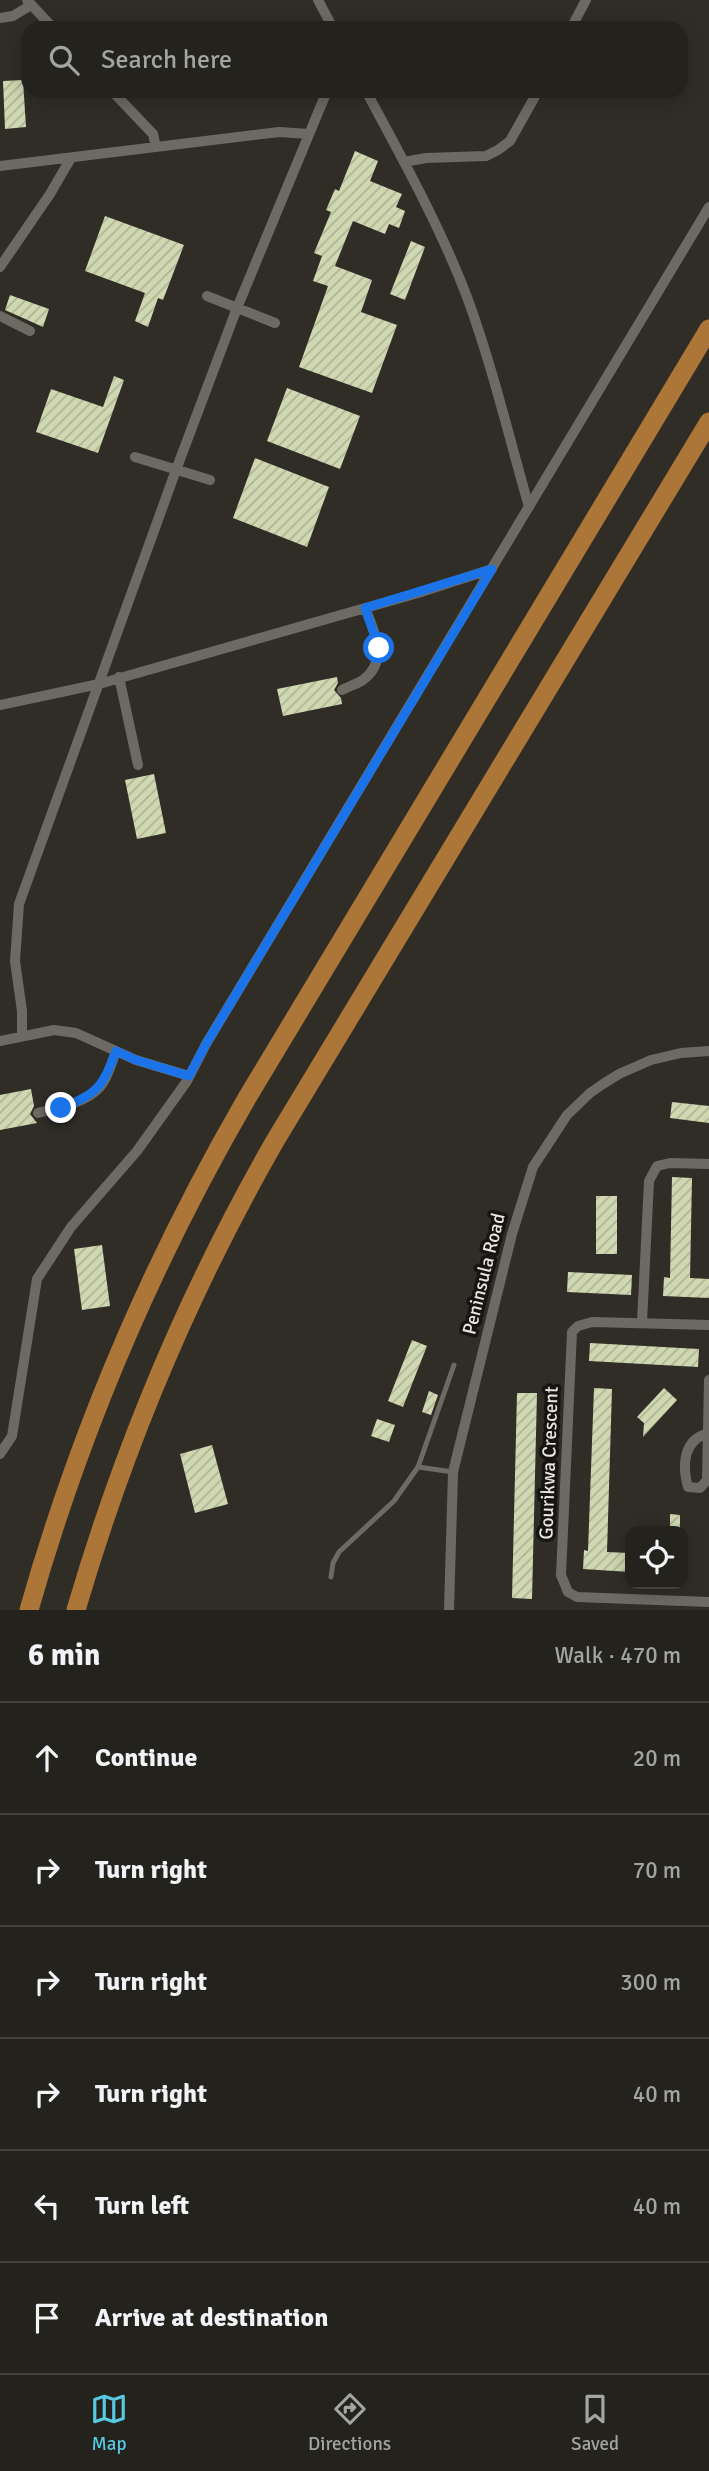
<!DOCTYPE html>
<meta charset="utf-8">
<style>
body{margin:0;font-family:Signika,sans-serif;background:#2b2a25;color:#f1f3f6}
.controls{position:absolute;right:21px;bottom:21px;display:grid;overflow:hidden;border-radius:14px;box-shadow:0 4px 18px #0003}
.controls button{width:63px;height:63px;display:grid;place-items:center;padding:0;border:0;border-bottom:2px solid #403f3b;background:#23221c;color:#f1f3f6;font:35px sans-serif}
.stop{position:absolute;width:21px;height:21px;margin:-16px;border:5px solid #1a73e8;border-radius:50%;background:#fff}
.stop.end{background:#1a73e8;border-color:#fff;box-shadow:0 2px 7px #0008}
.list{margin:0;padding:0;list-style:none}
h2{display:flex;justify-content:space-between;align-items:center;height:91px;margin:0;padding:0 28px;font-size:30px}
h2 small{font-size:23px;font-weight:400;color:#a3a4a3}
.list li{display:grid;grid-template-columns:46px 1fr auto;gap:21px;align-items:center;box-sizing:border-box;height:112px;padding:0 28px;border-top:2px solid #403f3b}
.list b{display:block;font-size:26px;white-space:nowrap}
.list em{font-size:23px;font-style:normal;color:#a3a4a3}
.icon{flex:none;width:38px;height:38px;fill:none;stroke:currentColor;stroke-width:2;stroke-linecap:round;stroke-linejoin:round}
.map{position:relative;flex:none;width:709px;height:1610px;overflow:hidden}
.search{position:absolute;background:#23221c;box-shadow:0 4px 18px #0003;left:21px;right:21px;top:21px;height:77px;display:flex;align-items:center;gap:18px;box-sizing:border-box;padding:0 24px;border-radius:21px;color:#a3a4a3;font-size:26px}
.sheet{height:763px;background:#23221c}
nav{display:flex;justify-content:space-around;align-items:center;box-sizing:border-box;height:98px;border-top:2px solid #403f3b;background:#23221c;font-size:19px;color:#a3a4a3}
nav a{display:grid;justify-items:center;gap:4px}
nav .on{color:#57c9e3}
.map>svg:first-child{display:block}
.building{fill:url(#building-hatch)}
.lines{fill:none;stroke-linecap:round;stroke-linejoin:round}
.lane{stroke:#6d6a63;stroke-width:5}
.street{stroke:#6d6a63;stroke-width:10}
.highway{stroke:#ac7638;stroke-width:19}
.route{stroke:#1a73e8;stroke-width:9}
.labels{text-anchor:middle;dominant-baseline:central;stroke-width:7;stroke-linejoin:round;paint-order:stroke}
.street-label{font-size:19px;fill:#e8e7e3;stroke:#161512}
</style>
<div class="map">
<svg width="709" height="1610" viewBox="0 0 709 1610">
<defs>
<pattern id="building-hatch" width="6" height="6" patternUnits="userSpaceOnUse" patternTransform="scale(1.75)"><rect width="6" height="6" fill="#d0d8b2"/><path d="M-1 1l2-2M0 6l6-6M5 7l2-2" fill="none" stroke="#aeb396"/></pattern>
</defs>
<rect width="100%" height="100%" fill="#2f2d26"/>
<!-- building -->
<path class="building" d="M23 80 26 127 5 129 3 81Z
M355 151 378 161 370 181 402 194 396 207 405 211 399 228 389 224 385 234 353 221 335 266 372 280 361 312 397 325 372 393 299 367 328 286 313 281 322 256 314 253 331 212 326 210 335 189 339 191Z
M105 216 184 245 163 300 158 298 148 327 135 321 145 293 85 271Z
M411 241 425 247 405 300 390 294Z
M10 295 49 309 43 327 5 310Z
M114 376 124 380 98 453 36 432 51 389 103 407Z
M287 388 360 416 340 469 267 441Z
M255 458 329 487 307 547 233 518Z
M337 677 338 683 334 690 341 698 342 704 283 716 277 689Z
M154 774 166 833 137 839 125 780Z
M31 1089 34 1106 30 1114 37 1123 0 1130V1095Z
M672 1102 709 1106V1123L670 1118Z
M672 1177 692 1178 690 1278 709 1279V1298L663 1296 664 1277 670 1278Z
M596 1196H617V1254H596Z
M102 1245 110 1306 82 1310 74 1249Z
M568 1272 632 1275 631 1295 567 1292Z
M412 1340 427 1346 403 1407 388 1401Z
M590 1343 699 1349 698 1367 589 1361Z
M594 1388 612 1389 607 1552 630 1553V1572L583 1569 584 1550 588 1551Z
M664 1388 677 1400 643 1437 644 1423 637 1417Z
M429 1391 438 1395 431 1415 422 1412Z
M517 1393H537L532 1599 512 1598Z
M377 1419 395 1425 389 1442 371 1436Z
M212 1445 228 1504 195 1513 180 1454Z
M670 1514 680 1515V1530H670Z"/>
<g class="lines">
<!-- lane -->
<path class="lane" d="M453 1472 418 1467 454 1365
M331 1577 333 1563 339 1552 394 1501 418 1467"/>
<!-- street -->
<path class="street" d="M27 0 53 28
M318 0 333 28
M0 18 13 16 31 5
M571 28 586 0
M112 91 153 134 156 147
M366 91C402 158 440 226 467 297 492 365 509 437 529 507
M404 162 426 158 486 156 498 150 510 141 538 91
M0 166 279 132 309 134
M0 267 50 194 71 158
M207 296 275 323
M0 316 30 331
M135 457 210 480
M119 677 138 765
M342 690C349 686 357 684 363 680 389 661 375 632 365 608
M0 705 99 684 418 593 492 569
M22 1035V1011L15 961 19 904 176 470 237 308 327 91
M0 1041 54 1030 76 1033 136 1060 189 1076
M38 1113C58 1108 86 1103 100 1087 108 1078 112 1062 116 1051
M642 1322 649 1181 657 1166 670 1163 709 1164
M709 1325 592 1322 578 1326 572 1332 561 1575 568 1592 577 1597 709 1602
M709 1433C683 1439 682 1465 688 1487L700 1488 707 1480 709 1380
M0 1454 12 1436 37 1279 71 1227 137 1151 187 1081 206 1044 709 207
M449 1610 453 1472 512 1234 533 1167 567 1115 590 1093 603 1084 619 1074 651 1060 681 1053 709 1051"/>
<!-- highway -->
<path class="highway" d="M29 1610C80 1430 153 1260 247 1098L709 329
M76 1610C124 1446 190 1289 275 1141L709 422"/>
</g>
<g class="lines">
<!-- route -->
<path class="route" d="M61 1108C98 1093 102 1088 116 1051L136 1060 189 1076 206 1044 492 569 365 608 379 648"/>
</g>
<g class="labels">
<!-- street labels -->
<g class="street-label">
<text transform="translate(484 1274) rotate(-76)">Peninsula Road</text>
<text transform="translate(549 1463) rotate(-88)">Gourikwa Crescent</text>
</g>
</g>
</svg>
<div class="controls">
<button><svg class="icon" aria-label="locate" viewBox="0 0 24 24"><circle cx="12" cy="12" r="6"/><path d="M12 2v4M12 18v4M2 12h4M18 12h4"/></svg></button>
</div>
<div class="stop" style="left:379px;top:648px"></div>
<div class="stop end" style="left:61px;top:1108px"></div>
<div class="search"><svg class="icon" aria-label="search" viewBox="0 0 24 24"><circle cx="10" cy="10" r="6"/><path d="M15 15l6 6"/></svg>Search here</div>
</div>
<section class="sheet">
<h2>6 min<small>Walk · 470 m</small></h2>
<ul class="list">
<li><svg class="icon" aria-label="ahead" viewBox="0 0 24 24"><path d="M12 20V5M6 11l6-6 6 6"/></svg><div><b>Continue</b></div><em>20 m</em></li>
<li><svg class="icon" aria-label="right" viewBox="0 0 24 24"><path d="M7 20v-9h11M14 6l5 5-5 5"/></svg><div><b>Turn right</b></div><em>70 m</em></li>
<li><svg class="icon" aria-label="right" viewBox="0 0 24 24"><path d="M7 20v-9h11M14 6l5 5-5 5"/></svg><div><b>Turn right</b></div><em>300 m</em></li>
<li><svg class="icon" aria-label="right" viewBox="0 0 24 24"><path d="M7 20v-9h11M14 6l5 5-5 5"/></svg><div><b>Turn right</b></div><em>40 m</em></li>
<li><svg class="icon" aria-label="left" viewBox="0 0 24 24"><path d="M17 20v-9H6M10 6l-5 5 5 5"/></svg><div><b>Turn left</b></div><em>40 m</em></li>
<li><svg class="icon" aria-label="arrive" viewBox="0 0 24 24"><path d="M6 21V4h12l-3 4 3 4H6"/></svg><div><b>Arrive at destination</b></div></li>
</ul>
</section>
<nav>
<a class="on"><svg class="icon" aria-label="map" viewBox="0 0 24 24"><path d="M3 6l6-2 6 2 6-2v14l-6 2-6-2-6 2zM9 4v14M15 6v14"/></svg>Map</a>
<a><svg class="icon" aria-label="directions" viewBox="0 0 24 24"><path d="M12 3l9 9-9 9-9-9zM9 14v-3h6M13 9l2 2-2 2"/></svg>Directions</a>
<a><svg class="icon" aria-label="saved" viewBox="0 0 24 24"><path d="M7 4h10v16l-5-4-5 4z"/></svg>Saved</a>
</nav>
